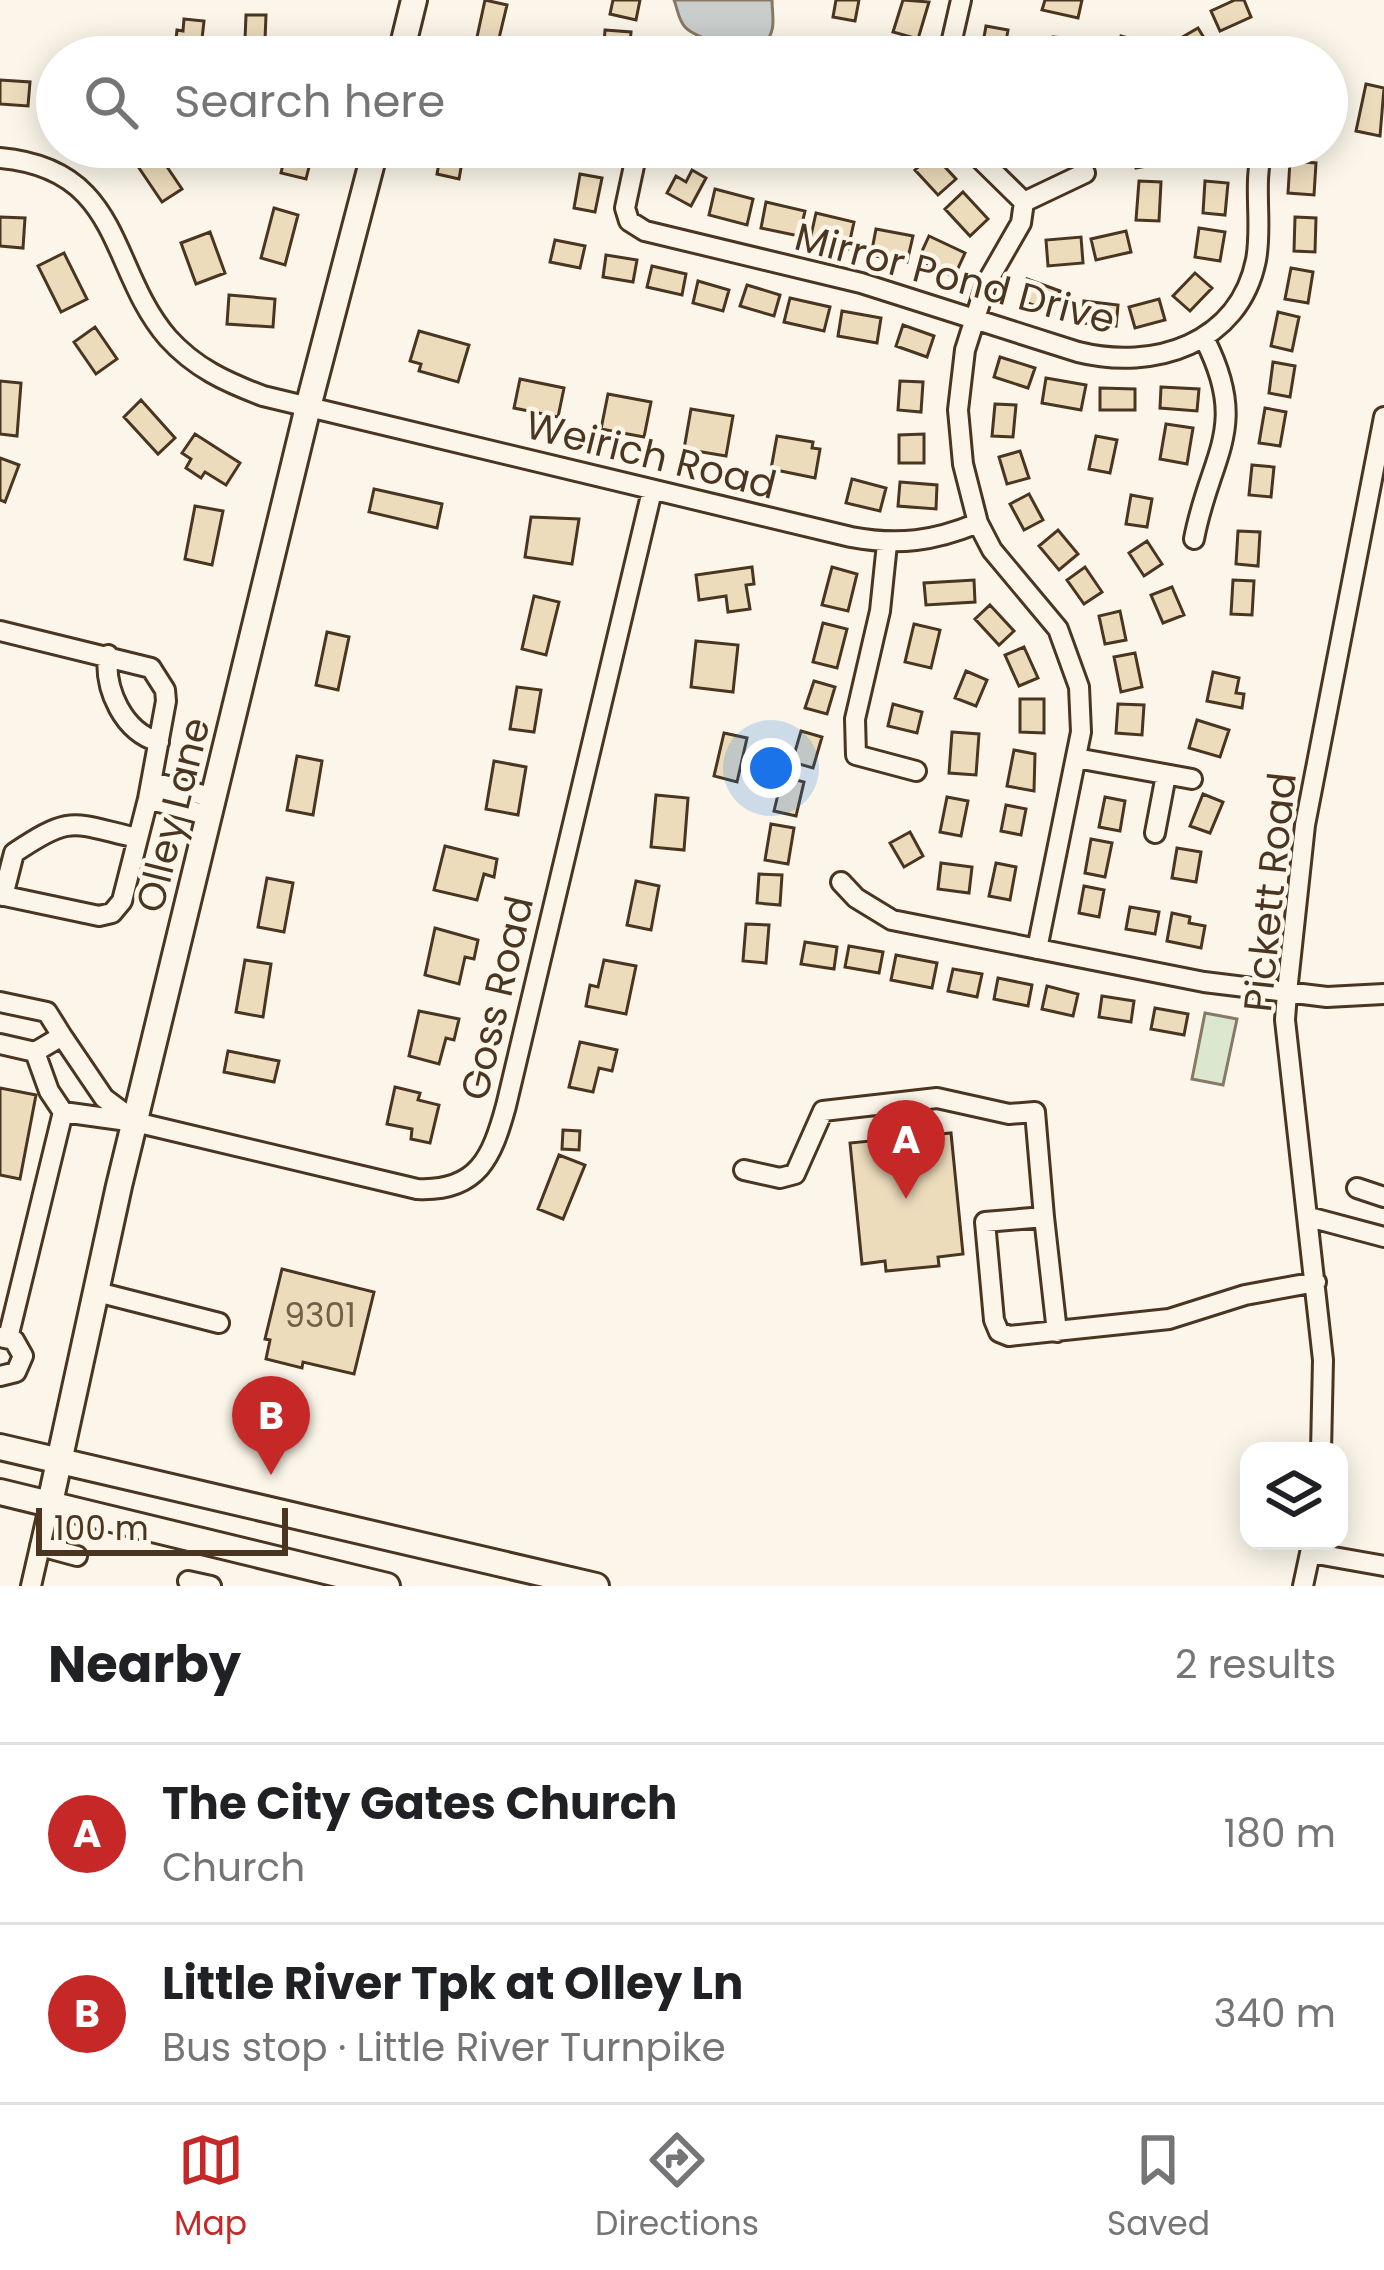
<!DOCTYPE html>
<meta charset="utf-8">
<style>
body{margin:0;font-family:Poppins,sans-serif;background:#f6f6f6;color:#202124}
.controls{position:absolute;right:36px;bottom:36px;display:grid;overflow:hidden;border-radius:24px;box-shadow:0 6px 30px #0003}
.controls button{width:108px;height:108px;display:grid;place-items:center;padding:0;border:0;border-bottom:3px solid #e0e0e0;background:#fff;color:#202124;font:60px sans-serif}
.scale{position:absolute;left:36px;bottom:30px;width:252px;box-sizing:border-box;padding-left:12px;border:6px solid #4a3520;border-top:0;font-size:33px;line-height:42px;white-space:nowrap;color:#4a3520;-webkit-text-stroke:9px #fbf6e9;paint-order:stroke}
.you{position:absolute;left:771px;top:768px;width:42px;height:42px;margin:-30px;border:9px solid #fff;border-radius:50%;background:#1a73e8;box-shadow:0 0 0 18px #1a73e833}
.badge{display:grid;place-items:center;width:78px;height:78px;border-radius:50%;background:#c62828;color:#fff;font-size:39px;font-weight:700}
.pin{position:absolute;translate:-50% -99px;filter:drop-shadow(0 3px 6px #0008)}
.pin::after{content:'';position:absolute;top:63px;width:42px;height:36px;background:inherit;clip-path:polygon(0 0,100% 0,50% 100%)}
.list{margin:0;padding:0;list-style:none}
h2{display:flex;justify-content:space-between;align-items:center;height:156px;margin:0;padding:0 48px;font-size:51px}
h2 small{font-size:39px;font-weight:400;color:#757577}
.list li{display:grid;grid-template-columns:78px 1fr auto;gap:36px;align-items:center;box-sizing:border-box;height:180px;padding:0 48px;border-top:3px solid #e0e0e0}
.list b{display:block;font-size:45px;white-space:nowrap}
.list p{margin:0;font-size:39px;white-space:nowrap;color:#757577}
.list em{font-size:39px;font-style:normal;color:#757577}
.icon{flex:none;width:66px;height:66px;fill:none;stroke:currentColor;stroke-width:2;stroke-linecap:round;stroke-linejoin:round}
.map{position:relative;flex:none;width:1384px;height:1586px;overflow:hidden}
.search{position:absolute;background:#fff;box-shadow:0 6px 30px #0003;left:36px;right:36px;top:36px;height:132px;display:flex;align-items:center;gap:30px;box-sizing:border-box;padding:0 42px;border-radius:66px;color:#757577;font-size:45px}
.sheet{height:516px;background:#fff}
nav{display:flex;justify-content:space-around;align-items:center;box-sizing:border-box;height:168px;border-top:3px solid #e0e0e0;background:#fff;font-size:33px;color:#757577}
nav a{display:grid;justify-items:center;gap:6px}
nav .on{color:#c62828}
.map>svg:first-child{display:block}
.green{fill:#dce7d0;stroke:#887966;stroke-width:3}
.water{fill:#c9cecd;stroke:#887966;stroke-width:3}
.building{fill:#ecdcbc;stroke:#4a3520;stroke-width:3}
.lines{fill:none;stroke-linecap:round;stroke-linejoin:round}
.minor-casing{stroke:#4a3520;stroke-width:24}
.major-casing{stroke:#4a3520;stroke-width:30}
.minor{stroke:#fbf6e9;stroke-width:18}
.major{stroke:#fbf6e9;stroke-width:24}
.labels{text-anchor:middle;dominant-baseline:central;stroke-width:9;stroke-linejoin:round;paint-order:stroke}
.number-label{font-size:33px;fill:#725f47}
.street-label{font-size:39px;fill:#4a3520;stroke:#fbf6e9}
</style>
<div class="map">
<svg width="1384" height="1586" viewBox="0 0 1384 1586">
<rect width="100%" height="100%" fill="#fbf6e9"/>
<!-- green -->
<path class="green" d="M1205 1013 1237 1019 1223 1085 1192 1079Z"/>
<!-- water -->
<path class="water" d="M674 0H772C772 12 776 28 768 39 755 56 698 41 685 27 678 19 678 10 674 0Z"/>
<!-- building -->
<path class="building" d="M485 0 507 5 495 55 474 51Z
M613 0H640L636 20 610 14Z
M836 0H859L855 21 833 17Z
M903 0 929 2 918 39 893 32Z
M1045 0H1082L1078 18 1042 10Z
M1235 0H1244L1251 17 1220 31 1211 11Z
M246 15H266L265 40H245Z
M184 19 204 21 200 57H174L177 30 183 31Z
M986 26 1008 30 1003 57 981 54Z
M1198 28 1209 46 1190 57H1174L1167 46Z
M605 30 631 32 629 57H603Z
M1121 36 1153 45 1150 57 1115 56Z
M1053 37 1077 39 1076 57H1052Z
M0 80 30 82 28 106 0 104Z
M1366 84 1384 88 1380 136 1356 131Z
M287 147H314L306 179 281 173Z
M442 147H485L483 155 464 151 459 179 437 174Z
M582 147H610L607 165 580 161Z
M731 147H765L761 162 729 156Z
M1132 147H1154L1157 164 1136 168Z
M1206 147H1232L1234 159 1210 165Z
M157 152 182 189 162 202 137 165Z
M933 154 956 179 938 195 915 170Z
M1290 161 1316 163 1314 195 1288 193Z
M692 170 706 178 691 206 667 193 676 176 686 182Z
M580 174 602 178 595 212 574 208Z
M1139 181 1161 182 1159 221 1136 220Z
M1205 181 1228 183 1225 215 1203 213Z
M715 189 753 199 747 225 709 215Z
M963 192 988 219 970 236 945 209Z
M766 202 805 211 799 236 761 228Z
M274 208 298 215 285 265 261 258Z
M816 213 854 222 848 249 810 240Z
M0 217 25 218 23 248 0 246Z
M1295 217 1316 218 1315 252 1294 251Z
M1199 228 1225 232 1220 261 1195 257Z
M876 229 913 236 907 262 871 255Z
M1126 231 1131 252 1096 260 1091 239Z
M210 232 225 273 196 284 181 243Z
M929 236 965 253 954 277 918 260Z
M1081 237 1083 263 1048 266 1046 240Z
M555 240 585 246 580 268 550 262Z
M64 253 87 299 61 312 38 266Z
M606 255 637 260 633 282 603 277Z
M652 266 686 274 682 295 647 287Z
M1291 268 1313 272 1308 303 1285 299Z
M1195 273 1212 288 1190 311 1173 296Z
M1027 279 1060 291 1053 312 1019 300Z
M698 281 729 290 723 311 693 303Z
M747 285 780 295 774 316 740 306Z
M229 295 275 299 273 327 227 324Z
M790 298 830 307 824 331 784 322Z
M1159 299 1165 320 1135 328 1129 307Z
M1084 301 1118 305 1116 326 1082 323Z
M842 311 881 318 877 343 838 336Z
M1278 312 1299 317 1292 351 1271 346Z
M903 325 934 336 927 357 896 346Z
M95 327 117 359 96 374 74 342Z
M419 331 469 345 458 382 419 371 421 364 410 361Z
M1000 357 1035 368 1028 388 994 377Z
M1273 362 1295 366 1290 397 1269 393Z
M1046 378 1086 385 1081 410 1042 403Z
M520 379 564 388 558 417 514 408Z
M0 381 21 383 17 436 0 434Z
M900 381 923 382 921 412 898 410Z
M1161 387 1199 389 1197 411 1160 408Z
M1100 388 1135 389V410H1100Z
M608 394 651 402 644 437 601 429Z
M141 400 175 438 158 454 124 417Z
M995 404 1016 405 1013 437 992 436Z
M1265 408 1286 412 1280 446 1259 443Z
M691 409 733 416 726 456 684 449Z
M1166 424 1193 428 1187 464 1160 459Z
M195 434 240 463 226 485 205 472 201 478 186 468 191 459 182 453Z
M924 434V463H899V435Z
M777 436 813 442 812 448 820 449 815 478 771 469Z
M1096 436 1117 440 1110 473 1089 469Z
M1020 451 1029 478 1007 484 999 457Z
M0 458 19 465 5 502 0 500Z
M1252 465 1274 467 1271 497 1249 495Z
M852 479 886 488 880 511 846 503Z
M900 482 937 485 936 509 898 506Z
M374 489 442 504 437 528 369 512Z
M1029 494 1043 520 1024 530 1010 504Z
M1131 495 1152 499 1147 527 1126 524Z
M195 506 223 511 212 565 185 559Z
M531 517 579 519 572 564 525 557Z
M1058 530 1078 554 1059 570 1039 546Z
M1238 531 1260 532 1258 566 1236 564Z
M1147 541 1162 564 1144 576 1129 553Z
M752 567 754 584 746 585 750 609 728 612 726 596 699 600 696 575Z
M832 567 857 574 848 611 822 605Z
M1085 567 1102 592 1084 604 1067 580Z
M974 580 975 602 926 605 924 583Z
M1233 580 1254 581 1252 615 1231 614Z
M1172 587 1184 615 1163 623 1151 595Z
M534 596 559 602 546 655 522 649Z
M990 605 1014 631 999 645 975 619Z
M1120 611 1126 640 1105 644 1099 616Z
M823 623 847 629 837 668 813 662Z
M914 624 940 630 931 668 905 662Z
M327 632 349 637 338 690 316 685Z
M696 641 738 645 733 692 691 687Z
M1024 647 1038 678 1019 686 1005 655Z
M1135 653 1142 687 1121 692 1114 657Z
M966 671 987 680 976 706 955 698Z
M1213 672 1239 678 1236 693 1244 694 1242 708 1207 701Z
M814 681 835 687 827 714 805 708Z
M517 687 541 690 534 732 510 729Z
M1020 699H1044V733L1020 732Z
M893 704 922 712 917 733 888 726Z
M1118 704 1144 705 1142 735 1116 733Z
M1197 720 1229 730 1220 757 1189 748Z
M801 731 822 737 813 768 792 762Z
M952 732 979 734 976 775 949 773Z
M724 733 747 738 737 782 714 776Z
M1014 750 1035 754 1034 791 1007 786Z
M297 756 322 761 313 815 287 810Z
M494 761 526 767 518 815 486 809Z
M778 775 804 782 796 816 774 811 780 786 776 785Z
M1203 794 1223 802 1210 833 1190 826Z
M656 795 688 798 684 850 651 847Z
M947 797 968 801 961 836 940 832Z
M1105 797 1125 801 1120 831 1099 827Z
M1006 805 1026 809 1021 835 1001 831Z
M771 824 794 828 788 864 765 860Z
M910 832 923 856 904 867 890 843Z
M1091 839 1112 843 1105 877 1085 873Z
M445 846 497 859 494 877 484 874 477 900 434 890Z
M1177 848 1201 852 1196 882 1172 878Z
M941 863 972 867 969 893 938 889Z
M996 863 1016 867 1010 900 989 896Z
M759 874 782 875 780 905 757 903Z
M267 878 293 883 284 932 258 927Z
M636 881 659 886 651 930 627 925Z
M1084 886 1104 890 1099 917 1079 913Z
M1130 907 1159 912 1155 934 1126 929Z
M1172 913 1190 917 1189 923 1205 926 1201 948 1167 941Z
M746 924 769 925 766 963 743 961Z
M435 928 478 940 474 959 465 957 459 984 425 975Z
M805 942 837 947 834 969 801 964Z
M849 946 883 952 879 973 845 967Z
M896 955 937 963 932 988 891 980Z
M245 960 271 964 263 1017 236 1012Z
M604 960 636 966 626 1014 586 1006 590 985 598 987Z
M953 969 982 974 977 997 948 991Z
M998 978 1032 985 1028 1006 994 999Z
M1047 986 1078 994 1073 1016 1042 1009Z
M1102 996 1134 1001 1131 1022 1099 1017Z
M1155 1008 1188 1014 1184 1035 1151 1029Z
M419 1011 459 1019 454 1040 446 1038 439 1064 409 1056Z
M580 1042 617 1050 612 1071 599 1068 593 1092 569 1087Z
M228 1051 279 1061 274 1082 224 1072Z
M395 1087 420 1093 418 1100 439 1105 430 1143 411 1139 412 1129 387 1124Z
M0 1088 36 1095 20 1179 0 1175Z
M563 1130 580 1131 579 1150 562 1149Z
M951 1133 963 1254 938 1257 939 1266 886 1271 885 1261 862 1264 850 1143Z
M559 1155 585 1165 563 1219 538 1209Z
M282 1269 374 1292 354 1374 303 1362 302 1368 266 1359 270 1340 265 1339Z"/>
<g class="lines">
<!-- minor casing -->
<g class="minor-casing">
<path id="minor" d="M948 57 961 0
M638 147 625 208 629 221 645 231 861 283 1078 352C1154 371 1239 344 1256 260 1263 223 1252 184 1263 147
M968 147 1024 202
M0 158C124 169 108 269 168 338 195 368 226 382 263 396L851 537C899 546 934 541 978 523
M1024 202 1021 223 986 284 965 350 958 410 963 464 978 523 992 550 1058 629 1079 687 1081 732 1037 949
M1024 202 1085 173
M1194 539C1210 454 1250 429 1205 340
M887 544 880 611 855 719 856 755 916 771
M0 631 151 668 165 690 166 701 148 799 122 901 112 913 99 916 0 895
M108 655C104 689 123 732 159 742
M1076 758 1192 779
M152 782 215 798
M148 799 210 816
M1155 833 1166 775
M841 882 856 898 892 920 1204 982 1327 997 1384 994
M3 896 14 853C73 814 71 823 137 838
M0 1002 47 1012 62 1036
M0 1044 35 1052 62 1036 104 1098 132 1119
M63 1112 135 1122 417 1189C478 1192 492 1157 506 1106L652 491
M744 1170 780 1178 795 1174 823 1111 937 1098 1009 1114 1035 1112 1044 1217
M1357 1188 1384 1197
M1309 1217 1384 1237
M97 1292 219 1323
M1057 1332 1044 1217 985 1222 994 1320 999 1332 1009 1336 1169 1319 1245 1295 1316 1282
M0 1337 14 1340 23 1356 16 1372 0 1376
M8 1338 63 1112 49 1091 35 1052
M1321 1451 1323 1360 1285 1020 1287 992 1305 825 1384 417
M40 1546 77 1556
M1311 1553 1384 1566
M188 1581 211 1586
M31 1586 50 1503
M1303 1586 1312 1544"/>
</g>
<!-- major casing -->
<g class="major-casing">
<path id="major" d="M400 57 414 0
M0 1447 596 1586
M0 1492 387 1586
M50 1503 119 1186 308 407 376 147"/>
</g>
<!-- minor -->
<use href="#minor" class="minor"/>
<!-- major -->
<use href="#major" class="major"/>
</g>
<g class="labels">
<!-- number labels -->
<g class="number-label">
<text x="320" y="1315">9301</text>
</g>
<!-- street labels -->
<g class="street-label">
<text transform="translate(955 278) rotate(15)">Mirror Pond Drive</text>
<text transform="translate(651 455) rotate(14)">Weirich Road</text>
<text transform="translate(173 815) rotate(-76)">Olley Lane</text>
<text transform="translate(1270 892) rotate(-84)">Pickett Road</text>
<text transform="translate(497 998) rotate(-77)">Goss Road</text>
</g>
</g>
</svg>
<div class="controls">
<button><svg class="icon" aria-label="layers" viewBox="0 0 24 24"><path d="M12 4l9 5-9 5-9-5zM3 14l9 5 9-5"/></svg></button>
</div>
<div class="scale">100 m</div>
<div class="you"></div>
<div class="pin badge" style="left:906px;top:1199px">A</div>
<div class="pin badge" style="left:271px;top:1475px">B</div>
<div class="search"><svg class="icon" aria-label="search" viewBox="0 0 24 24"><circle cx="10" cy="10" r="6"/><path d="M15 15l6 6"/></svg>Search here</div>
</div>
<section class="sheet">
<h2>Nearby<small>2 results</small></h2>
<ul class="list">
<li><span class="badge">A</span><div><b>The City Gates Church</b><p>Church</p></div><em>180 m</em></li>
<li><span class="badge">B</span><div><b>Little River Tpk at Olley Ln</b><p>Bus stop · Little River Turnpike</p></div><em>340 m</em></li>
</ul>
</section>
<nav>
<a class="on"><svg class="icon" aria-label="map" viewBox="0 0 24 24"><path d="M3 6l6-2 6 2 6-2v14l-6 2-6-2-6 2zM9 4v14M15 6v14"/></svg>Map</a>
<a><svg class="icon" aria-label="directions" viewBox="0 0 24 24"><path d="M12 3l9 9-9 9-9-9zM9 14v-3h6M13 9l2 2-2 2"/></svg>Directions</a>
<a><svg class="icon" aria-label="saved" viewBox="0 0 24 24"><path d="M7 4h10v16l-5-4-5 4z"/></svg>Saved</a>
</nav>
